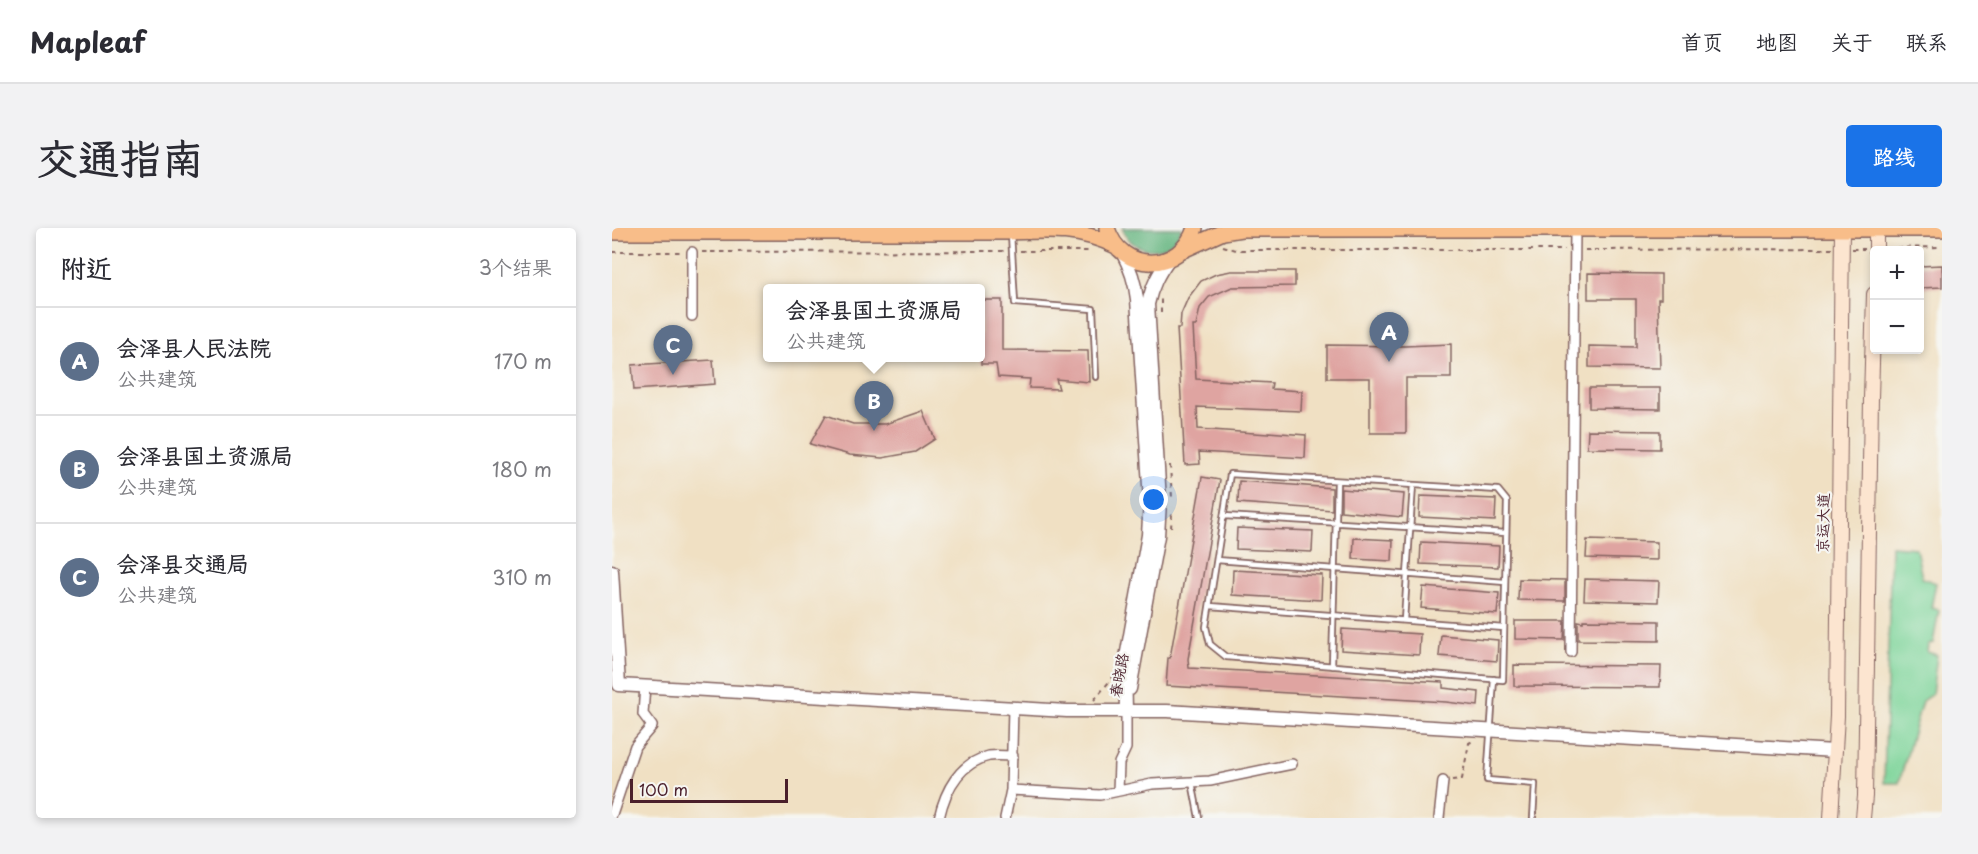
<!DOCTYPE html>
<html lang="zh">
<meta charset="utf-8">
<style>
body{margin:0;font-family:"Playpen Sans","LXGW WenKai TC",sans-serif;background:#f2f2f3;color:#2b2b33}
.controls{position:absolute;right:18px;top:18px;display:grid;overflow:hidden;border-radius:6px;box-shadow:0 3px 9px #0003}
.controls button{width:54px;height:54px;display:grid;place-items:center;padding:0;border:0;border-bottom:2px solid #e1e1e2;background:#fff;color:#2b2b33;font:30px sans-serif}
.scale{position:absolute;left:18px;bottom:15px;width:158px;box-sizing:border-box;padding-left:6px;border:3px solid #4a1f2b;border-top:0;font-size:16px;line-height:21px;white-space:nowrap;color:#4a1f2b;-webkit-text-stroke:4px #f6f6f2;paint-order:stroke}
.you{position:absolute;left:542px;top:272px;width:21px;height:21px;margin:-15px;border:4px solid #fff;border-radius:50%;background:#1a73e8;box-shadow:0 0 0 9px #1a73e833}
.badge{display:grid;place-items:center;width:39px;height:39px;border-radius:50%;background:#1a73e8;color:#fff;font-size:20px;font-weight:700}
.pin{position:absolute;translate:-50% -50px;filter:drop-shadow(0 2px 3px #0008)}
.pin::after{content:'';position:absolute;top:32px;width:21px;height:18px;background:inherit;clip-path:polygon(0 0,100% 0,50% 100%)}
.popup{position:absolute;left:151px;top:56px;width:222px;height:78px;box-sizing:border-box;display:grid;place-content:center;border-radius:6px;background:#fff;filter:drop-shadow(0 2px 4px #0005);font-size:20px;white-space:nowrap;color:#7c7c81}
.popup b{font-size:22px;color:#2b2b33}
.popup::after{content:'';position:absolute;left:50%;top:100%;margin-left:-12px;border:12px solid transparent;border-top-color:#fff}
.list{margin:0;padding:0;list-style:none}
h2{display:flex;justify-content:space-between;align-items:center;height:78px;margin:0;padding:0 24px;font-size:26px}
h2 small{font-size:20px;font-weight:400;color:#7c7c81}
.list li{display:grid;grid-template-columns:39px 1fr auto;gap:18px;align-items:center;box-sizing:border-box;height:108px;padding:0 24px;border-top:2px solid #e1e1e2}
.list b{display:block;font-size:22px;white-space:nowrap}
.list p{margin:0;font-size:20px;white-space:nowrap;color:#7c7c81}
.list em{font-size:20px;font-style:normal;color:#7c7c81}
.map{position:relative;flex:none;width:1330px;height:590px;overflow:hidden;border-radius:6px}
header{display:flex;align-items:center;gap:36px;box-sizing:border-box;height:84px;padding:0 30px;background:#fff;border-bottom:2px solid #e1e1e2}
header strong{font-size:28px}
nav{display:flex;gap:33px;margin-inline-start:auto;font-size:21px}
.intro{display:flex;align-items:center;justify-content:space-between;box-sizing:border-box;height:144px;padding:0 36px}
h1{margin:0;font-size:42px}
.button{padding:15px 27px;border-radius:6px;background:#1a73e8;color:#fff;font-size:21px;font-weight:700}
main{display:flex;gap:36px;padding:0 36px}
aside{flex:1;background:#fff;border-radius:6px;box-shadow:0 3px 9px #0003}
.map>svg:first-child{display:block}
.green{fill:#7dd499;stroke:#647a62;stroke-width:1.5}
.forest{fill:#66b681;stroke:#586a56;stroke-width:1.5}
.building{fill:#dfa4a1}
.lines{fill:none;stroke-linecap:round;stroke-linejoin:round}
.service-casing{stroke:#846360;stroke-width:8}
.minor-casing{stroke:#846360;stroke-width:12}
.tertiary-casing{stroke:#846360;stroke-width:15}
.secondary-casing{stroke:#846360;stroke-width:16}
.primary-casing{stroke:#846360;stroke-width:18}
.path{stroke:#846360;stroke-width:2;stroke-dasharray:4.5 4.5;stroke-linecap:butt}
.service{stroke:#fff;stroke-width:4.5}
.minor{stroke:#fff;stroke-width:9}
.tertiary{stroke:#fff;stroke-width:12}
.secondary{stroke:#fce5d0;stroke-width:14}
.primary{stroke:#f8bd89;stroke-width:15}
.labels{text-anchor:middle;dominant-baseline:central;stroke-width:4.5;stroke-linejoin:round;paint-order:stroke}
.street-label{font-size:15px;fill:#4a1f2b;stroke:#f6f6f2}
</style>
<header>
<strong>Mapleaf</strong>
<nav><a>首页</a><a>地图</a><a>关于</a><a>联系</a></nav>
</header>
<div class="intro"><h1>交通指南</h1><a class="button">路线</a></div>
<main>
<aside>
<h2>附近<small>3个结果</small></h2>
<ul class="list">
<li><span class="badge" style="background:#5c6f8a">A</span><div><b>会泽县人民法院</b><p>公共建筑</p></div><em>170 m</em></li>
<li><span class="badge" style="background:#5c6f8a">B</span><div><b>会泽县国土资源局</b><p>公共建筑</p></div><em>180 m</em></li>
<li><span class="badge" style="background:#5c6f8a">C</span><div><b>会泽县交通局</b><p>公共建筑</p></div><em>310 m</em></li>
</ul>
</aside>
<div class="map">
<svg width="1330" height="590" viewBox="0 0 1330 590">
<rect width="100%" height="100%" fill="#f6f6f2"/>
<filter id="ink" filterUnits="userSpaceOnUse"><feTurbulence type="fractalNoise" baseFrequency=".0167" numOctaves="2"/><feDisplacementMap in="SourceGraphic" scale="12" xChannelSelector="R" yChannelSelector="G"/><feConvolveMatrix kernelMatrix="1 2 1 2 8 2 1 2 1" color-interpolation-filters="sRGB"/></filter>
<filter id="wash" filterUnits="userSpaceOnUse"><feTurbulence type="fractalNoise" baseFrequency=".008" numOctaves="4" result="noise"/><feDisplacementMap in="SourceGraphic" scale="24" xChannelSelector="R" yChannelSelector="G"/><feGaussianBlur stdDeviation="1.35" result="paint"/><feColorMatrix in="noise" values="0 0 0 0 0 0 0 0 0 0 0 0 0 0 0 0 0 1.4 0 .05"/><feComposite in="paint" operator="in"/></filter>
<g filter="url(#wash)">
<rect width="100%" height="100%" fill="#f0e0c3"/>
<!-- green -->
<path class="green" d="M1279 318 1304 320 1310 350 1324 355 1319 380 1327 382 1321 415 1316 416 1315 424 1325 427 1320 466 1310 473 1287 555H1272Z"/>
<!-- forest -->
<path class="forest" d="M510 0H570C559 29 521 29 510 0Z"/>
<g id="blocks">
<!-- building -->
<path class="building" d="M1330 37V59L1308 60V38Z
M619 43H683V58L620 59 597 69 588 80 584 98H581L584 151 660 155 659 161 690 163 689 183 585 179 586 201 656 206V204L694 207 693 230 587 224 588 236 573 237 565 100H568L569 86 576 70 589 53 604 46Z
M976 45 1049 46V71H1046L1048 140 977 139V118L1024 119V71H976Z
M369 72H390V122L476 123 477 154 444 151 447 161 417 160 418 151 386 149 384 136H369Z
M839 116V150H794V205H758V150H715V117L793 118Z
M101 132 103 156 22 162 20 137Z
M977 160H1048V181L977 180Z
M311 183 323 211 303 224 270 230 238 227 198 216 214 187 241 196H273Z
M976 202 1048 203V221L975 220Z
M590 249 608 252 576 431 577 440 831 454V460L867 464 866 478 834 474 554 458 556 430H558Z
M627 253 720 260V282L626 275Z
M729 261 792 266 790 289 729 283Z
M808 268 884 271 883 293 807 289Z
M625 300 701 303 700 324 624 321Z
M742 310 781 312 780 333 741 331Z
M975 312 1045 314V332L974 330Z
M809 314 887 318 886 339 808 336Z
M621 342 710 347 709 372 620 367Z
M907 351 953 352V373L906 372Z
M973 351 1047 353 1046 374 972 372Z
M811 359 887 365 885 386 809 380Z
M971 392 1047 393V413L966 412V393L971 394Z
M903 393H953L952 412 903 411Z
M730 401 808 406 807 427 729 422Z
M829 407 886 412 885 433 827 428Z
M902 437 1049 438 1048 459 902 458Z"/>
</g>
</g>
<g filter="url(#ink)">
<use href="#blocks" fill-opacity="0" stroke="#846360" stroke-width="1.5"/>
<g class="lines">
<!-- service casing -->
<g class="service-casing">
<path id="service" d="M399 6 403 75 481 81 484 149
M618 246 886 262 895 273 891 452 614 429 598 416 594 399Z
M612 288 894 305
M605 332 893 354
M598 378 892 400
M792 392 801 257
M720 438 725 253
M882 451 875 552 923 556 921 590
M580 554 587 590"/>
</g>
<!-- minor casing -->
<g class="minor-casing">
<path id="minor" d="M80 88V24
M959 424 963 1
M399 562 488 567 540 556 598 553 680 536
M506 563 507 535 514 520V483
M0 587 23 518 40 498 31 486 33 458
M327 590C333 563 347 535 377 528 384 527 393 528 401 528
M393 590 399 562 401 479
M827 590 831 553"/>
</g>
<!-- tertiary casing -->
<g class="tertiary-casing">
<path id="tertiary" d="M510 24C518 39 523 53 525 71L538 273 536 307 513 435 514 483
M0 343 7 457 455 483H555L1223 523
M518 461 546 308 548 273 536 76C540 58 546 46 557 31"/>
</g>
<!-- secondary casing -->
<g class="secondary-casing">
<path id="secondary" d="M1264 0V22
M1219 590 1225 488 1230 0
M1251 590 1253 568 1259 170 1262 66"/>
</g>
<!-- primary casing -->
<g class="primary-casing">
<path id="primary" d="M495 0C509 46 569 45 583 0
M0 4H398C438 2 467 0 504 18
M571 22 611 4 629 1H1330"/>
</g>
<!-- path -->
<path class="path" d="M611 18 624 22H953
M1276 20 1330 19
M1240 21H1253
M973 22 1220 21
M408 23H480
M0 24H72
M90 24 393 23
M549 85V70
M558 237 560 270
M559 300 560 285
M482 472 502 448
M840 552 850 551 857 515 861 513"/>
<!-- service -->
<use href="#service" class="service"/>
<!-- minor -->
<use href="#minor" class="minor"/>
<!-- tertiary -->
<use href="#tertiary" class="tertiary"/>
<!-- secondary -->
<use href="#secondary" class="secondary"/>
<!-- primary -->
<use href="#primary" class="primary"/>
</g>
</g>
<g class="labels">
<!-- street labels -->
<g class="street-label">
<text transform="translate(1210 295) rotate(-89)">京运大道</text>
<text transform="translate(506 447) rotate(-80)">春晓路</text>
</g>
</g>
</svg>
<div class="controls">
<button>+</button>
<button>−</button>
</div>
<div class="scale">100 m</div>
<div class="you"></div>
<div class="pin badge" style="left:777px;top:134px;background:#5c6f8a">A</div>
<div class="pin badge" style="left:262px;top:203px;background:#5c6f8a">B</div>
<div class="popup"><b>会泽县国土资源局</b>公共建筑</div>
<div class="pin badge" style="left:61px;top:147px;background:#5c6f8a">C</div>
</div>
</main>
